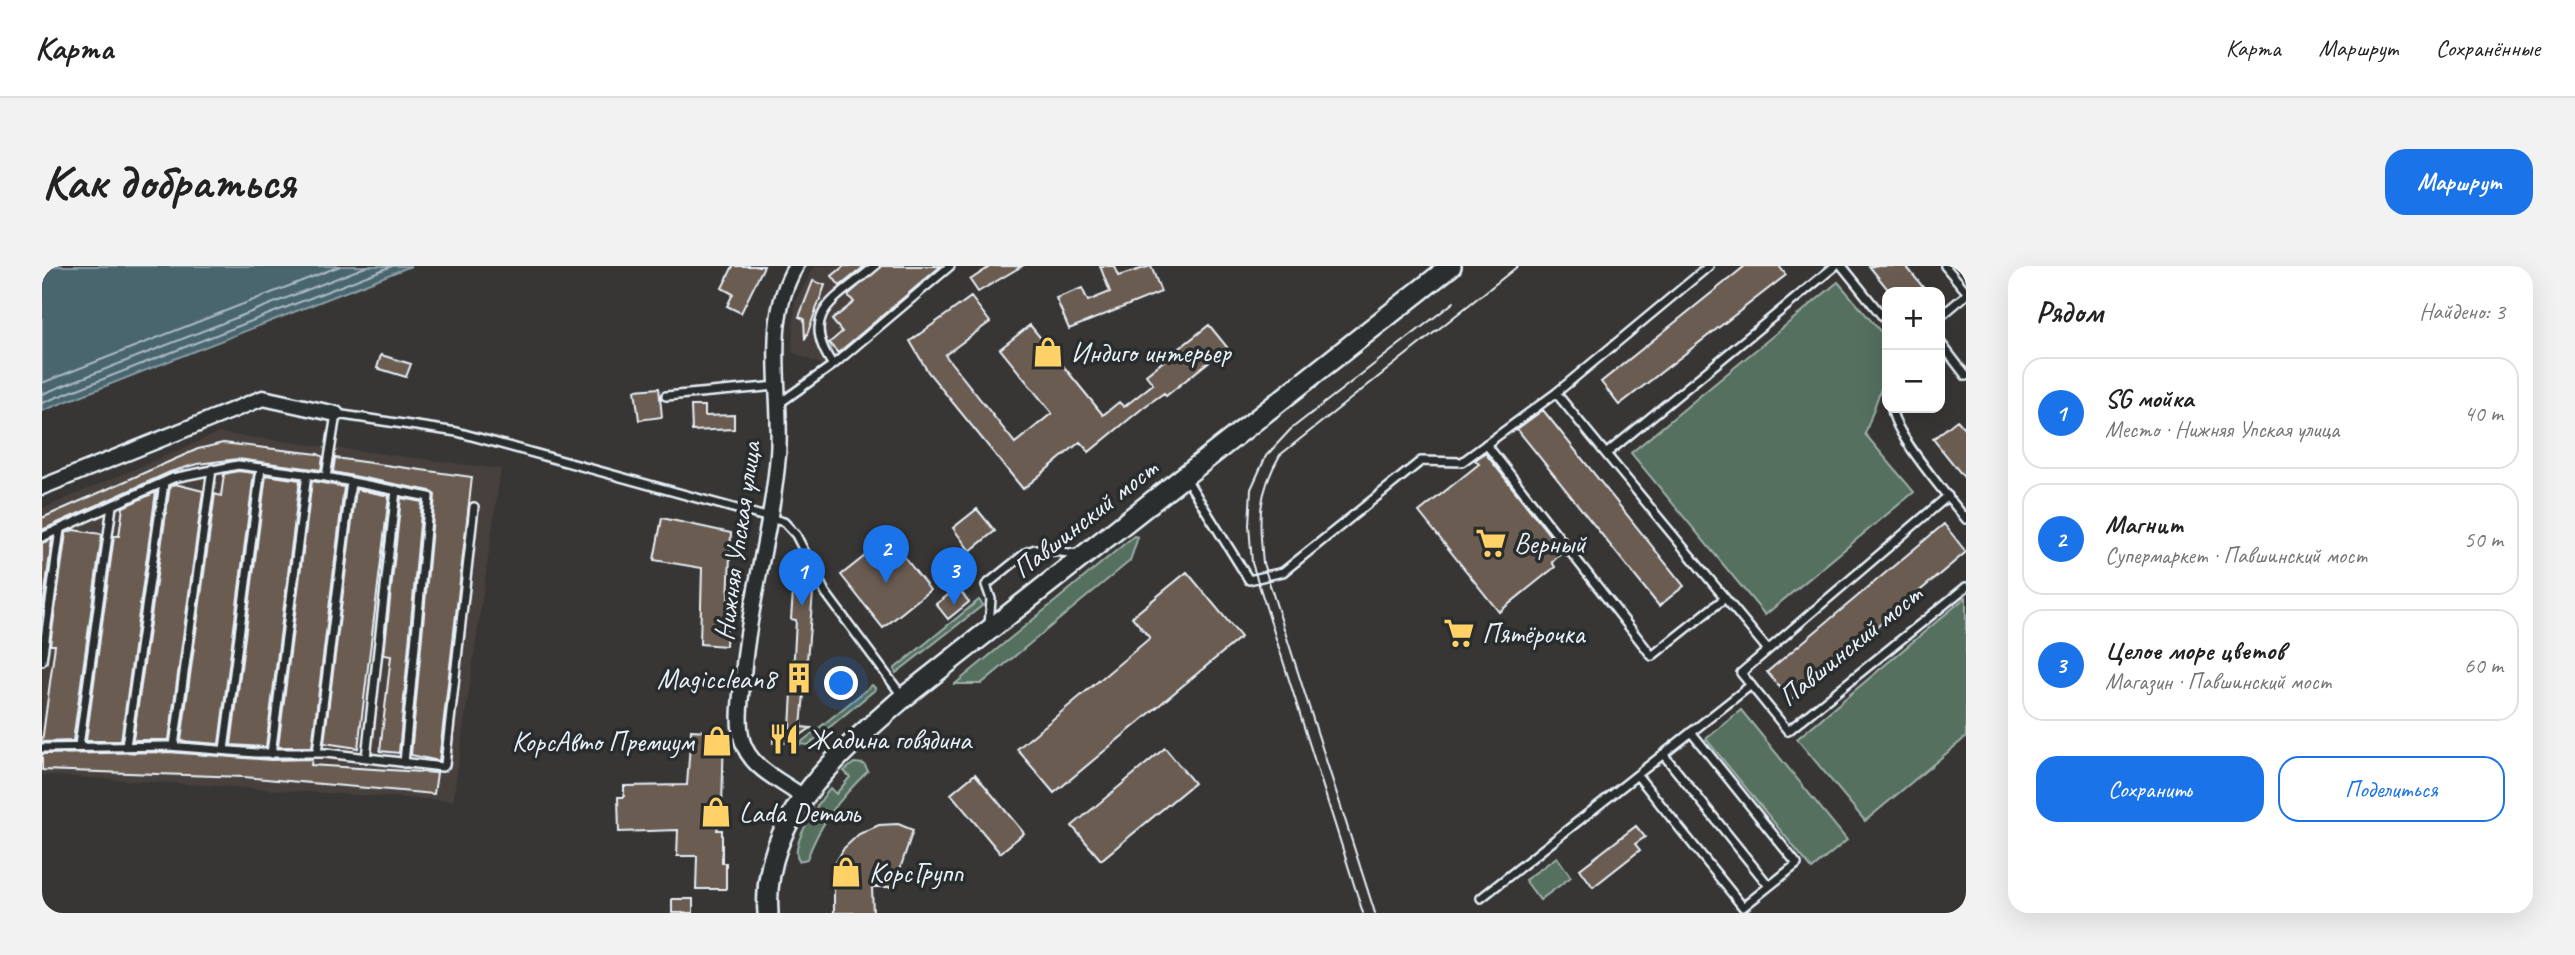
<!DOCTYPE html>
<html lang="ru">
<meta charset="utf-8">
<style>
body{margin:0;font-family:Caveat,sans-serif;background:#f2f2f2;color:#222}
.controls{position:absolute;right:21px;top:21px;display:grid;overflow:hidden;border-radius:14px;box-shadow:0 7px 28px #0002}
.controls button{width:63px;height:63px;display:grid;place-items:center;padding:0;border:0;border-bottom:2px solid #e0e0e0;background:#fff;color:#222;font:35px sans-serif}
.you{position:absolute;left:800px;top:418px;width:24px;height:24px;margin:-18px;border:5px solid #fff;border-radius:50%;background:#1a73e8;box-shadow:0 0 0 10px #1a73e833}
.badge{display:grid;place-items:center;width:46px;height:46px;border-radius:50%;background:#1a73e8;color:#fff;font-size:23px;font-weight:700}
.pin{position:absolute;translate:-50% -58px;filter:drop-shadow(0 2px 4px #0008)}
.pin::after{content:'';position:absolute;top:37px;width:24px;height:21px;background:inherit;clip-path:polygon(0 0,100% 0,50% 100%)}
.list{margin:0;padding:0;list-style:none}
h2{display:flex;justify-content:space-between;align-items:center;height:91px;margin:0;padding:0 28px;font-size:30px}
h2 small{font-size:23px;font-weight:400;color:#767676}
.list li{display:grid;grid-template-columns:46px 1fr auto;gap:21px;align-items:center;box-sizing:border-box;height:112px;margin:0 14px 14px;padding:0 14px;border:2px solid #e0e0e0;border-radius:21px}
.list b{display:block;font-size:26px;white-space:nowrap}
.list p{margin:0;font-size:23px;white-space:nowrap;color:#767676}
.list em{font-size:23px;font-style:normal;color:#767676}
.actions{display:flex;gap:14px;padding:21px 28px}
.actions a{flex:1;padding:16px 0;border:2px solid #1a73e8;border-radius:21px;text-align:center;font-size:24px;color:#1a73e8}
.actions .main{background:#1a73e8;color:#fff}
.map{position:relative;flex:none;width:1924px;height:647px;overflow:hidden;border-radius:21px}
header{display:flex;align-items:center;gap:42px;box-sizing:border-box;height:98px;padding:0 35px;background:#fff;border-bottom:2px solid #e0e0e0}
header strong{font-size:33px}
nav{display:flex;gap:38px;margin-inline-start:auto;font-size:24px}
.intro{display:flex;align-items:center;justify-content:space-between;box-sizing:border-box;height:168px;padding:0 42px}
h1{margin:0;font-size:49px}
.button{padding:18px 32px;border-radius:21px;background:#1a73e8;color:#fff;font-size:24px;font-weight:700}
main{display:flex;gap:42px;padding:0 42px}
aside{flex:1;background:#fff;border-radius:21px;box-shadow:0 7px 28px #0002}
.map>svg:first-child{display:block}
.built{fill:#46413d}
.green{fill:#54705e;stroke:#9eb0ab;stroke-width:2}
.water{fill:#4a656e;stroke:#899da5;stroke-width:2}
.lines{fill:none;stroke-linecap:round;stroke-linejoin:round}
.shore{stroke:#a9b9c1;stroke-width:2}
.building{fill:#6a5b51;stroke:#e8f1f8;stroke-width:2}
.lane-casing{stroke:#e8f1f8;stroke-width:12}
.street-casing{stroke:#e8f1f8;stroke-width:19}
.secondary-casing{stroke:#e8f1f8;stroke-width:24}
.lane{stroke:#2a2d2e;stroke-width:7}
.street{stroke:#2a2d2e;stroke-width:14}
.secondary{stroke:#2a2d2e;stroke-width:19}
.tram{stroke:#e8f1f8;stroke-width:2}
.labels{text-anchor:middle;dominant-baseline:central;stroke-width:7;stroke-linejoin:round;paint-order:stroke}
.poi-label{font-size:28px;fill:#e8f1f8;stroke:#2a2d2e;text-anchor:start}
.street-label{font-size:28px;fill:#e8f1f8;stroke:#2a2d2e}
</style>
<header>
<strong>Карта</strong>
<nav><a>Карта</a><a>Маршрут</a><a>Сохранённые</a></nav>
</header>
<div class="intro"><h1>Как добраться</h1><a class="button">Маршрут</a></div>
<main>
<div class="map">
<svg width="1924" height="647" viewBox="0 0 1924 647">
<rect width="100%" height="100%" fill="#373635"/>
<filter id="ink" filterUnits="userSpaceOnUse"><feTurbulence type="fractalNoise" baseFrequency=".0143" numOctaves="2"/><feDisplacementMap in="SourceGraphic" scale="14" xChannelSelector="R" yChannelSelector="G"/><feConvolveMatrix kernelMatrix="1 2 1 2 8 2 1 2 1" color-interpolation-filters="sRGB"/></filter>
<g filter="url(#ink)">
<!-- built -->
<path class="built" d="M773 0H914L794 105 750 86 753 35Z
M176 167 459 203 411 535 0 509V243Z"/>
<!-- green -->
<path class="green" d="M1796 16 1845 73V105L1823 168 1872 226 1723 349 1589 187Z
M1092 270 1096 271 1088 295 939 418H913Z
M1924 331V471L1823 555 1755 473Z
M937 334 941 339 854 407 852 403Z
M830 419 834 423 766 479 757 478Z
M1699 444 1805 574 1770 603 1664 473Z
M812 497 822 498 826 505C798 532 778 557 765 593L757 595C746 580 777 536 788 522L794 528 808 511 802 505Z
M1515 591 1529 611 1498 634 1483 614Z"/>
<!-- water -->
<path class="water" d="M13 0H369L0 145V4Z"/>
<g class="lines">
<!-- shore -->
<path class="shore" d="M0 117 298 0
M0 128 326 0
M0 137 350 0"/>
</g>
<!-- building -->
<path class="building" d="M691 0H722L699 47 685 40 691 28 680 22Z
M802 0H823L798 20 790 10Z
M839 0H899L796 87 787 77 800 66 790 54 812 36 806 29Z
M949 0H980L936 26 928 14Z
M1058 0H1072L1076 10 1109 0 1119 26 1027 63 1014 32 1040 22 1046 35 1068 26Z
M1703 0H1737L1744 9 1577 139 1559 116Z
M1827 0H1864L1885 26H1848Z
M771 15 783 19 763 74 762 53 757 51Z
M929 31 948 56 903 89 973 177 1010 147 958 83 988 59 1061 149 1077 136 1082 141 1111 118 1104 109 1167 59 1185 81 1124 130 1122 127 1102 141 1047 186 1038 176 981 223 886 106 868 75Z
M339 89 369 98 364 111 335 102Z
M617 122 620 151 597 154 593 124Z
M649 140H663V150L692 149V163L650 165Z
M1501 144 1642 320 1617 340 1475 163Z
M1915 154 1924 164V214L1891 173Z
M181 177 276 188 281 191 279 204 196 193 155 198 128 206 0 264V252L156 183Z
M1443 187 1521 286 1510 296 1513 301 1457 346 1377 246 1437 198 1433 194Z
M293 192 430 211 397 495 369 489 393 229 388 225 291 206Z
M196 205 212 207 177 478 139 475 173 228 179 230 182 208Z
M224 209 258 214 224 481 189 479Z
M270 215 302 221 270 481H236Z
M133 218 161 225 127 474H91L128 220Z
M314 223 347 230 316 482 282 477Z
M114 226 79 475H44L72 270H77L81 241Z
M359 232 380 236 357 487 338 485 349 390 342 389Z
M935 243 953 265 928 285 911 262Z
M620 252 689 267 684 380 658 378 660 302 612 294Z
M1902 258 1924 286 1748 434 1725 406Z
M31 264 60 268 31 475 0 476 13 379H8L24 267Z
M847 271 888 324 841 362 799 309Z
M10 273 0 350V277Z
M1145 306 1199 371 1012 527 975 483 1108 372 1090 351Z
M916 322 927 336 906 353 894 338Z
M751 326 771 327 759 461 769 462 747 477H731V462H748L754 354 749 353Z
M649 464 682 466 680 542 675 564H680V597H684V623H654L655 590H635L636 564 577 566 576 531H582V520L645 519Z
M1123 482 1152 517 1059 594 1030 560Z
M126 486 229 494 270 493 269 499 395 507 392 528 202 511 0 504V488Z
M933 508 982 567 958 587 909 528Z
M856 558 871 564 852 621H830L831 647H792V600L802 582 817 568 837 559Z
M1594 560 1603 571 1593 578 1598 584 1551 621 1538 603Z
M630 633H651V647H630Z"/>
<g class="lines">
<!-- lane casing -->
<g class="lane-casing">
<path id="lane" d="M1800 0 1845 56
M1903 0 1924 25
M1898 51 1924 29
M1898 76 1924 110
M791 99C755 46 795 33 833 0
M1514 127 1564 188 1793 0
M624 130 735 120
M735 139 791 99 908 0
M1850 142C1850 166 1907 232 1924 253
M1444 178 1610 390 1683 332
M1564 188 1726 384
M284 211 294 148 415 166 742 256 754 269 783 326 861 431
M1143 211 1207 314 1241 306 1379 195 1420 196 1514 127 1667 0
M1906 230 1699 407 1746 465 1924 321
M0 271 131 212 196 199 284 211 387 231 362 497
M947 359 949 333 944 319 985 286 993 283 1036 288
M0 395 18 263
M37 480 70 240
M84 480 122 217
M132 480 170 203
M0 482 126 480 214 487H284L400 501 403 499 432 241
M182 484 219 202
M275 487 309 216
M229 488 265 208
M1621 488 1727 620
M324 492 354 224
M1595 509 1701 641 1755 598 1649 466
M1439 632 1709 419"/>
</g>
<!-- street casing -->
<g class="street-casing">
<path id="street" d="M754 0C720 56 741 127 736 189 730 263 707 336 701 410 699 431 695 454 700 474 708 503 740 515 761 531
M0 221 221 132 294 148"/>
</g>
<!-- secondary casing -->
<g class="secondary-casing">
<path id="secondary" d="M726 647C719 551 797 488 861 432L1409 0"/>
</g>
<!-- lane -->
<use href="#lane" class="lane"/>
<!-- street -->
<use href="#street" class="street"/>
<!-- secondary -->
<use href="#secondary" class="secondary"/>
<!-- tram -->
<path class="tram" d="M1321 647 1210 297 1207 259 1209 223 1224 190 1249 163 1412 36
M1333 647 1221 297C1217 252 1215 229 1238 189L1476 0"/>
</g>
</g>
<!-- icons -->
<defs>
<g id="shop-bare" transform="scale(2.415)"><path d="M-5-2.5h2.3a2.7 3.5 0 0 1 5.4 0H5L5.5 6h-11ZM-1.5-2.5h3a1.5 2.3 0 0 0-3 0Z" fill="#ffd166" stroke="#2a2d2e" stroke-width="2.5" paint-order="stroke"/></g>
<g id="supermarket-bare" transform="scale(2.415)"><path d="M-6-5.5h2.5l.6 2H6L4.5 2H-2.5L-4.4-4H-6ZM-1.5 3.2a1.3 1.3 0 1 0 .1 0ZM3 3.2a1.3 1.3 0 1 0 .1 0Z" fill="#ffd166" stroke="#2a2d2e" stroke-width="2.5" paint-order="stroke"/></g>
<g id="building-bare" transform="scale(2.415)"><path d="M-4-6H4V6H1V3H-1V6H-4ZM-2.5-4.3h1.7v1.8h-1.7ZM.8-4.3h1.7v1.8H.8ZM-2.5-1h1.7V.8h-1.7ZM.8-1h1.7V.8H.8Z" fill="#ffd166" stroke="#2a2d2e" stroke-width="2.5" paint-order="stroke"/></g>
<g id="restaurant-bare" transform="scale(2.415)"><path d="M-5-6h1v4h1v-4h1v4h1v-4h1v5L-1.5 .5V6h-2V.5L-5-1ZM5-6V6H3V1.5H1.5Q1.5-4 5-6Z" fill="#ffd166" stroke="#2a2d2e" stroke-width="2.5" paint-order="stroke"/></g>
</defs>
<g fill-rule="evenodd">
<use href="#shop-bare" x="1006" y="86"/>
<use href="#supermarket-bare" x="1449" y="277"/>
<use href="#supermarket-bare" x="1417" y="367"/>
<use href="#building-bare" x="757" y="412"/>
<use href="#restaurant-bare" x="742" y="473"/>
<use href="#shop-bare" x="675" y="475"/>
<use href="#shop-bare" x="674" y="546"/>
<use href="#shop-bare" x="804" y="606"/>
</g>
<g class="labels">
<!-- poi labels -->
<g class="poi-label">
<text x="1029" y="86">Индиго интерьер</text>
<text x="1472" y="277">Верный</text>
<text x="1440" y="367">Пятёрочка</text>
<text x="734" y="412" text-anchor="end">Magicclean8</text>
<text x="765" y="473">Жадина говядина</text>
<text x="652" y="475" text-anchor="end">КорсАвто Премиум</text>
<text x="697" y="546">Lada Dеталь</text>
<text x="827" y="606">КорсГрупп</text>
</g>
<!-- street labels -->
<g class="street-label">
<text transform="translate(1043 252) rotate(-38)">Павшинский мост</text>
<text transform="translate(695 275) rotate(-82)">Нижняя Упская улица</text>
<text transform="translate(1808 379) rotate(-39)">Павшинский мост</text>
</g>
</g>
</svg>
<div class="controls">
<button>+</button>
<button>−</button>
</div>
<div class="you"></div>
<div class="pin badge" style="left:760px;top:340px">1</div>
<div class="pin badge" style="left:844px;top:317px">2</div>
<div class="pin badge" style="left:912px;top:339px">3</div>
</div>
<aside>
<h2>Рядом<small>Найдено: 3</small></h2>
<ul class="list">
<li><span class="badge">1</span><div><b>SG мойка</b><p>Место · Нижняя Упская улица</p></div><em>40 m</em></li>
<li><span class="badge">2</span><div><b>Магнит</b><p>Супермаркет · Павшинский мост</p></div><em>50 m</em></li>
<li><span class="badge">3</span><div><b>Целое море цветов</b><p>Магазин · Павшинский мост</p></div><em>60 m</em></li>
</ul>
<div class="actions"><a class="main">Сохранить</a><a>Поделиться</a></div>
</aside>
</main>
